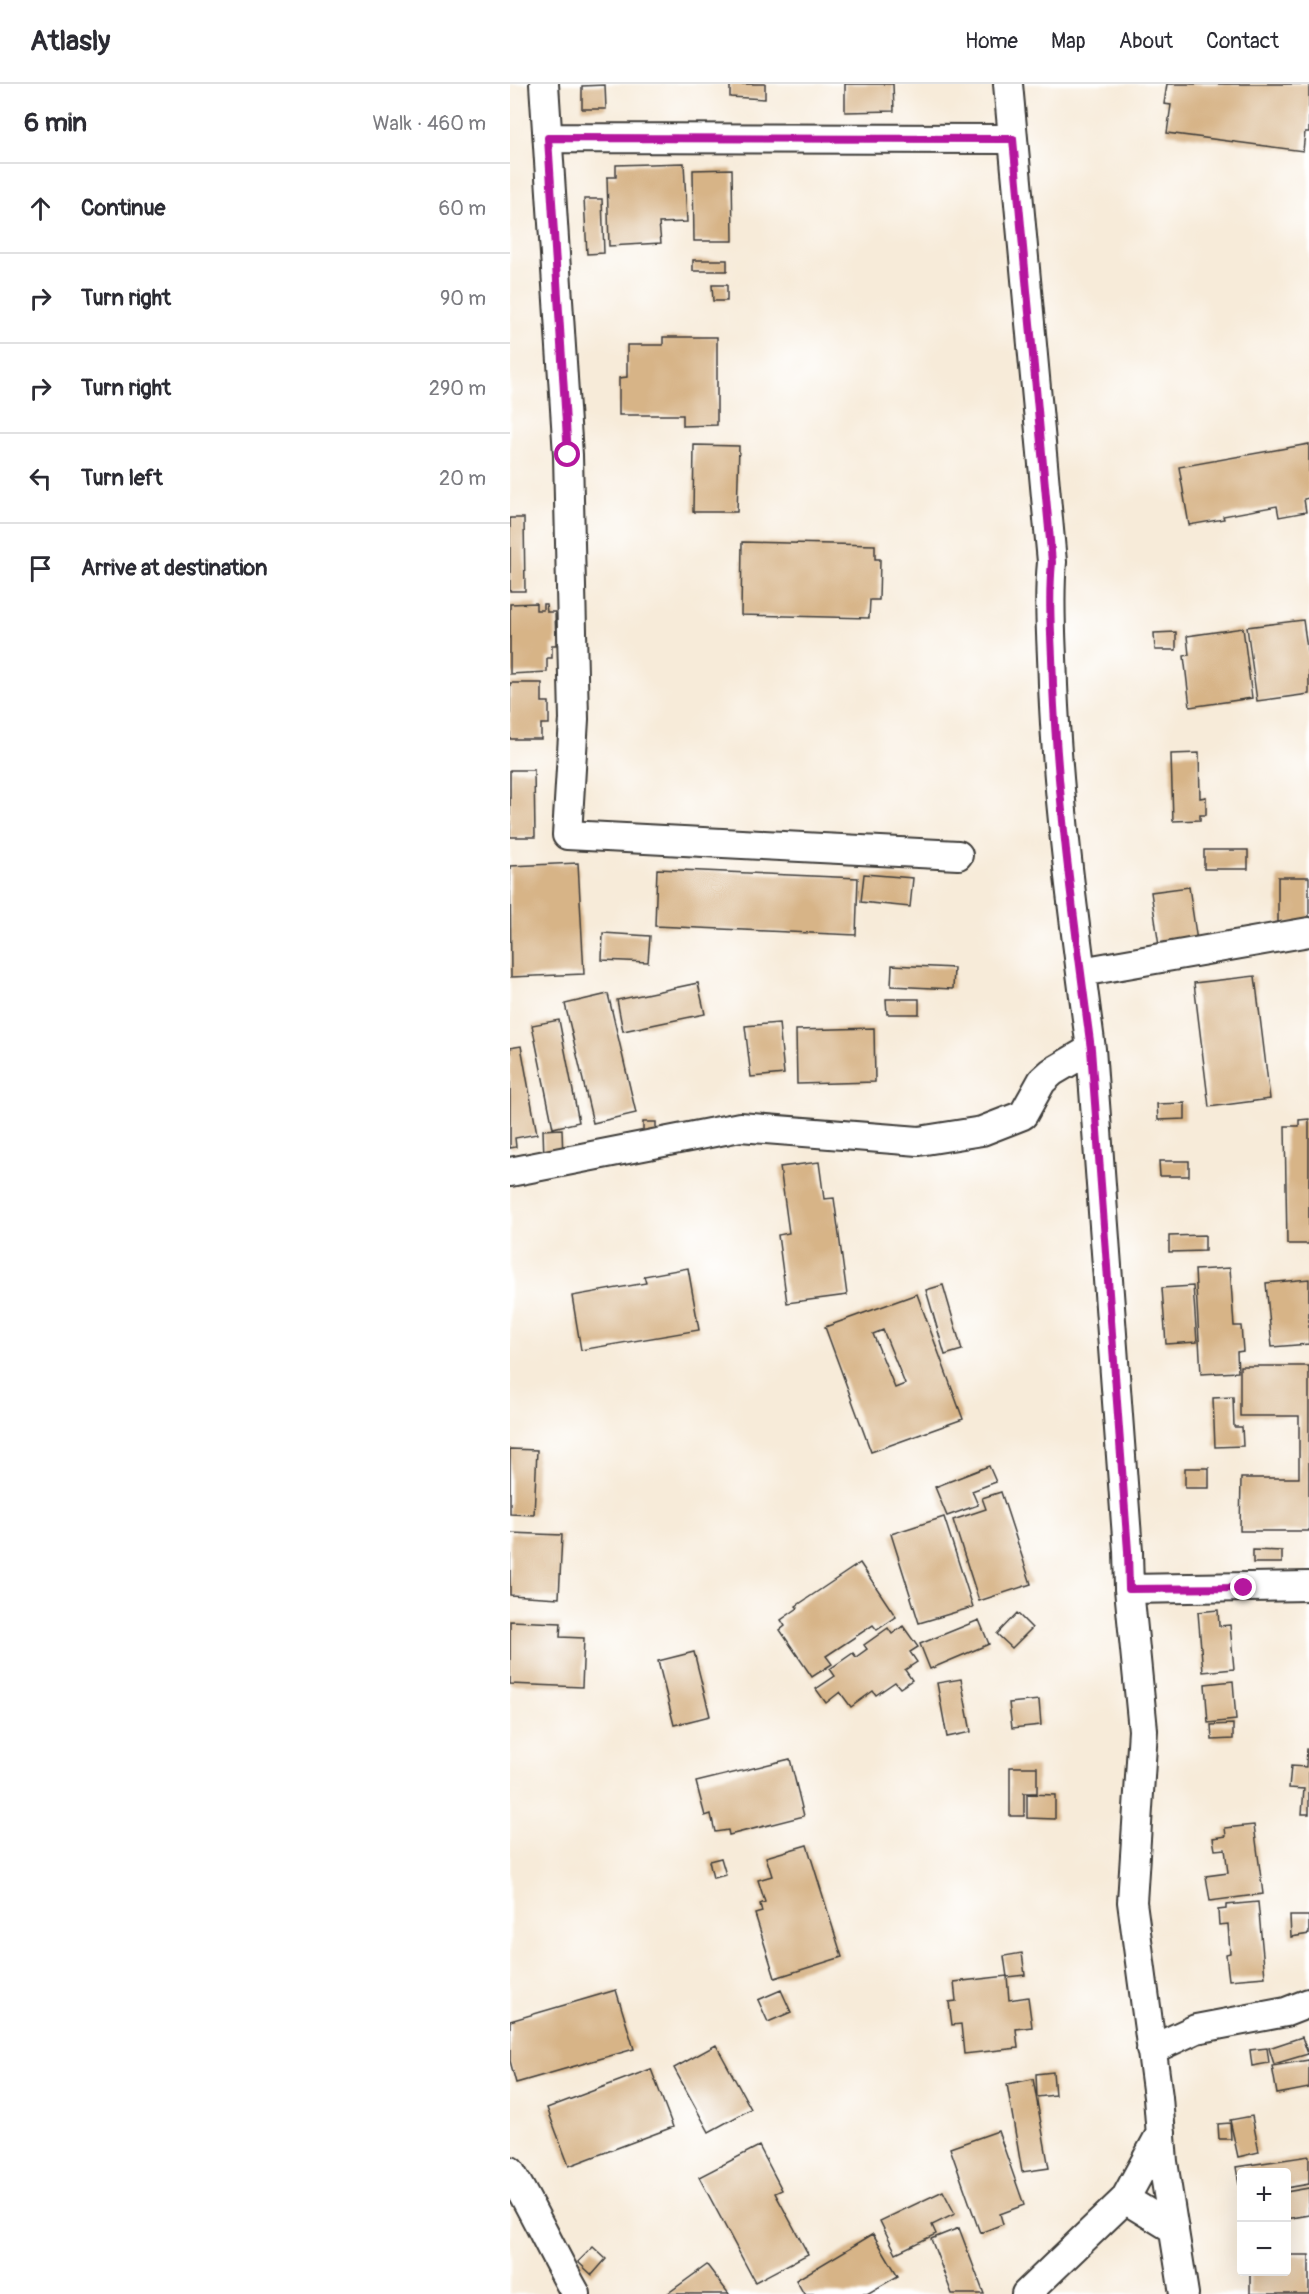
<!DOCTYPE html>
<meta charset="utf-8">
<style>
body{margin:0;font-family:Pangolin,sans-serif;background:#f7f7f7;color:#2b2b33}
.controls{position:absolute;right:18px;bottom:18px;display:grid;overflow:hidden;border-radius:6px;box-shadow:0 6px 24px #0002}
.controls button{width:54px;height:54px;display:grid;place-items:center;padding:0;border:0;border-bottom:2px solid #e1e1e2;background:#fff;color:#2b2b33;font:30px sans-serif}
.stop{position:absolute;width:18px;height:18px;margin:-14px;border:4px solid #b5179e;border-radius:50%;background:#fff}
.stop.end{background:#b5179e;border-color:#fff;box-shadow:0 2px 6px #0008}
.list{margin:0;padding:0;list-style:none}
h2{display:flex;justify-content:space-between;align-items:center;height:78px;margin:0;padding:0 24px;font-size:26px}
h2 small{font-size:20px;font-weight:400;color:#7c7c81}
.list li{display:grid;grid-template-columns:39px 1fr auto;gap:18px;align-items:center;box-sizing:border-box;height:90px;padding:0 24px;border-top:2px solid #e1e1e2}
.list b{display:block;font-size:22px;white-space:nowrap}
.list em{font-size:20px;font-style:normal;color:#7c7c81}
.icon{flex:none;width:33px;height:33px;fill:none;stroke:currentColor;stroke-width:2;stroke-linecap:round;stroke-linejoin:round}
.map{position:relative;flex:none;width:799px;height:2210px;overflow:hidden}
header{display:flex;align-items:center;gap:36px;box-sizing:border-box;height:84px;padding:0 30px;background:#fff;border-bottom:2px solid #e1e1e2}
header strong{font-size:28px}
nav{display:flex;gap:33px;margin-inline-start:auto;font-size:21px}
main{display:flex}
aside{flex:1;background:#fff}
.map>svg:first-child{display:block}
.building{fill:#d7b487;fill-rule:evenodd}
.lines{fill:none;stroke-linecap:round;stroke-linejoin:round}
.minor-casing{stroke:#3d3b38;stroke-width:32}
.minor{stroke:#fff;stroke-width:28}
.route{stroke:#b5179e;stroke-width:8}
</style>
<header>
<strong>Atlasly</strong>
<nav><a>Home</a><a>Map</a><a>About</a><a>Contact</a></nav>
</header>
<main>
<aside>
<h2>6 min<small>Walk · 460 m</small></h2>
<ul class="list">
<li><svg class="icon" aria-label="ahead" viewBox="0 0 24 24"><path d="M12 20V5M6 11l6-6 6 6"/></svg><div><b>Continue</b></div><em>60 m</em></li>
<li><svg class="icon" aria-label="right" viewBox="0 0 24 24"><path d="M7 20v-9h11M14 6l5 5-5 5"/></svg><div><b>Turn right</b></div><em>90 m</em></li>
<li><svg class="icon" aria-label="right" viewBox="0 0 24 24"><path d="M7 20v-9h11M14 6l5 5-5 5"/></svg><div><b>Turn right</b></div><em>290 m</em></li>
<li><svg class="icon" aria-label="left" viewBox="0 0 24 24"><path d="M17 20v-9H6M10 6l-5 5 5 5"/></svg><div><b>Turn left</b></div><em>20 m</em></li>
<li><svg class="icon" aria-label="arrive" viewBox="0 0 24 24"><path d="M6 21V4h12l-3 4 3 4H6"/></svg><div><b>Arrive at destination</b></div></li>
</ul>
</aside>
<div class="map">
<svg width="799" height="2210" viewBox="0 0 799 2210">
<rect width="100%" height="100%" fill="#fff"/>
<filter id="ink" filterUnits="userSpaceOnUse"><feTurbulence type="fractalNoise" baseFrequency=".0167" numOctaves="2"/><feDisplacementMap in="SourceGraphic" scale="12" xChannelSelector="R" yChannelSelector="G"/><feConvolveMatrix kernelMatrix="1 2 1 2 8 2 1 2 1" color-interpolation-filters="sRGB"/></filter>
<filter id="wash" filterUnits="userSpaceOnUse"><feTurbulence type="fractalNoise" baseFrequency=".008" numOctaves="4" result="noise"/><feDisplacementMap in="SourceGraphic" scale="24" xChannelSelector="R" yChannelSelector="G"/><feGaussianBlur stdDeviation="1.35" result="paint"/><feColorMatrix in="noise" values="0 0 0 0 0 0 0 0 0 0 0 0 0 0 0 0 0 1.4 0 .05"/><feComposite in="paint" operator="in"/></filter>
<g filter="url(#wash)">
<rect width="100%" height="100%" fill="#f7ebd9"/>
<g id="blocks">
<!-- building -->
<path class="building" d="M220 0H255V15L220 13Z
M335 0H383L384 27 335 28Z
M657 0H799V48H795L793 67 657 49 661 21 654 20Z
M95 1 96 25H72V2Z
M174 79 177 138 149 139 151 159 99 162 97 93H106V81Z
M222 85 223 157H184L183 86Z
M74 115H92L94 169 77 170Z
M183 176H217V187H183Z
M202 201H217V217H203Z
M153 253H207V341L173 342V331H109V294L117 293V261H153Z
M799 360V414L794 415 796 428 769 433 767 422 713 432 714 435 679 441 669 383Z
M184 361 229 362 227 428H183Z
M0 434H14L15 507H0Z
M232 458 365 461V475H370L369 516H360L359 534 231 531Z
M26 519V526H33V520H36L37 528H45L46 561H42V574H37V588L0 590V520Z
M793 536 799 578V610L747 617 737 543Z
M733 544 742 614 680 623 674 572 679 571 677 552Z
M666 548V566H645L644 549Z
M0 599H32V618H39V640H31V655H0Z
M689 669 690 714 696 713V731H690V736L663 737 661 670Z
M0 686H24L25 753H0Z
M694 766H738V785H694Z
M68 779 74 890 1 893 0 782Z
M147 785 348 794 346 851 145 842Z
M354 790 403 794 400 823 351 818Z
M768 793H799V838L768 839Z
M679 803 688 864 650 869 641 808Z
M93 849 140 852 138 878 92 876Z
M382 881 444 884 443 905 381 902Z
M745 892 760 1015 699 1023 684 899Z
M188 899 195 930 113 947 107 916Z
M98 910 126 1029 83 1039 55 920Z
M376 915H409V930H377Z
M49 936 69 1038 43 1044 22 941Z
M269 939 274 990 241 993 235 942Z
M364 944 365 998 287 1000 286 946Z
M11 962 27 1050 5 1054 6 1063 0 1064V964Z
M675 1019V1035L648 1036 647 1020Z
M799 1035V1160H777L775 1042H789V1036Z
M133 1038H146V1055H133Z
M52 1045 53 1075H34L33 1046Z
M649 1077H679V1092H650Z
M309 1078 314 1115 324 1114 337 1211 277 1219 268 1151 279 1149 270 1083Z
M695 1151V1167L659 1168V1152Z
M178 1184 189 1246 71 1266 62 1212 136 1199 134 1192Z
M720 1184 724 1242H731L733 1267 727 1268 728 1288 691 1290 685 1186Z
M799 1195V1260L762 1263 756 1199Z
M433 1201 452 1266 435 1271 416 1206Z
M683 1202 687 1258 656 1260 652 1204Z
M407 1210 453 1335 361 1368 315 1243ZM373 1246 395 1300 385 1304 363 1250Z
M730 1282H799V1447H730L731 1394H789V1332H730Z
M723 1313 724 1343H732L733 1362 705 1363 703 1314Z
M0 1365 27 1366 24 1431 0 1430Z
M479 1382 486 1398 462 1407 468 1421 437 1432 425 1403Z
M675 1384H699V1404H675Z
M491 1408 521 1500 469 1517 443 1436 476 1425 472 1414Z
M434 1433 463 1523 409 1539 381 1450Z
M0 1449 52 1451 49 1514 0 1511Z
M743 1466 772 1467V1479H743Z
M350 1479 386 1533 367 1546 363 1541 316 1572 322 1580 302 1593 270 1546 275 1542 271 1536 288 1524 286 1522Z
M708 1526 709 1542 720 1541 724 1585 693 1588 688 1528Z
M507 1529 522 1544 502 1564 487 1550Z
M469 1536 479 1560 420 1585 410 1560Z
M0 1537 51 1539 50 1553 74 1554 72 1603 0 1600Z
M393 1542 408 1563 400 1568 407 1578 395 1586 402 1596 390 1604 385 1598 366 1611 363 1607 341 1623 330 1608 316 1619 306 1605 325 1592 320 1585 343 1569 346 1573 357 1565 354 1561 378 1544 382 1550Z
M184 1568 200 1632 164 1641 148 1577Z
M451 1595 461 1648 437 1653 427 1599Z
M723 1597 726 1636 698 1639 695 1600Z
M529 1616 531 1641 502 1644 499 1619Z
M723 1640V1655L702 1656 701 1641Z
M797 1665H799V1730H792L794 1705 779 1704 781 1682 796 1683Z
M280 1675 294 1732 219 1751 218 1746 205 1748 201 1730 195 1732 186 1698Z
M500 1683H527V1709H514V1732H500Z
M517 1710 545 1711V1735L517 1734Z
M744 1741 753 1810 700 1817 696 1792 718 1789 715 1765 705 1766 703 1754 716 1752 715 1744Z
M297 1761 332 1873 265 1894 245 1830 252 1828 250 1820 255 1818 248 1796 262 1792 256 1773Z
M211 1774 216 1791 203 1794 199 1777Z
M748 1818 755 1893 719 1896 716 1870 720 1869 718 1840 709 1841 708 1826 716 1825V1821Z
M780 1832H799V1850L781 1853Z
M512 1869 515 1891 497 1893 494 1872Z
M497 1892 499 1916 518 1913 522 1943 506 1945 508 1964 454 1970 451 1940 442 1941 439 1918 446 1917 444 1898Z
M106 1906 124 1965 6 1999 0 1977V1937Z
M271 1906 281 1928 258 1938 248 1916Z
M792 1953 798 1970 764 1980 759 1964Z
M206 1961 241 2025 199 2048 164 1984Z
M757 1964 759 1979 742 1982 740 1966Z
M799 1976V2004L767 2010 762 1982Z
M141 1985 163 2043 59 2082 37 2024Z
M543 1988 545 2011 527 2013 526 1990Z
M523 1995 539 2084 512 2088 497 2000Z
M742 2032 749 2068 728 2073 720 2036Z
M720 2039 721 2055H709L708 2040Z
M488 2047 514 2121 490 2130 493 2140 470 2149 440 2064Z
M249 2062 272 2106 265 2109 298 2170 245 2198 189 2093Z
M799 2072V2100L776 2104V2088H732L730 2107 726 2083Z
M799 2104V2131L776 2135V2108Z
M433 2107 445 2130 422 2141 426 2150 386 2169 370 2137Z
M449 2144 474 2210H442L421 2155Z
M363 2150 388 2192 357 2210H294L286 2196Z
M83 2163 96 2175 82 2191 68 2178Z
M776 2171H799V2210H740V2188H776Z
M197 2181 219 2210H157Z"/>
</g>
</g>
<g filter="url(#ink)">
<use href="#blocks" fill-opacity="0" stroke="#3d3b38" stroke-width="1.5"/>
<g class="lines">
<!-- minor casing -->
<g class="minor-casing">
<path id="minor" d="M34 0 58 371 64 635 57 751 448 771
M498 0 542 478C538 519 542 560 543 601 548 722 565 844 581 965L618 1467 619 1505 633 1646 622 1818 648 2013 653 2078 674 2210
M38 54 503 55
M571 888 799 848
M0 1088 230 1043 409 1057 472 1047 513 1031 532 997 542 988 581 965
M619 1505 799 1502
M641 1966 686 1945 776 1928 799 1919
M0 2087C24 2127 43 2170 66 2210
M615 2115 664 2145
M516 2210 615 2115 651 2049"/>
</g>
<!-- minor -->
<use href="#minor" class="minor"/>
</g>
</g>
<g class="lines" filter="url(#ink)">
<!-- route -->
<path class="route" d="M58 371 38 54 503 55 542 478C538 519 542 560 543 601 548 722 565 844 581 965L618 1467 619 1505 734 1504"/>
</g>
</svg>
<div class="controls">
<button>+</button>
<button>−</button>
</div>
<div class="stop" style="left:58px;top:371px"></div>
<div class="stop end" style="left:734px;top:1504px"></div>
</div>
</main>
